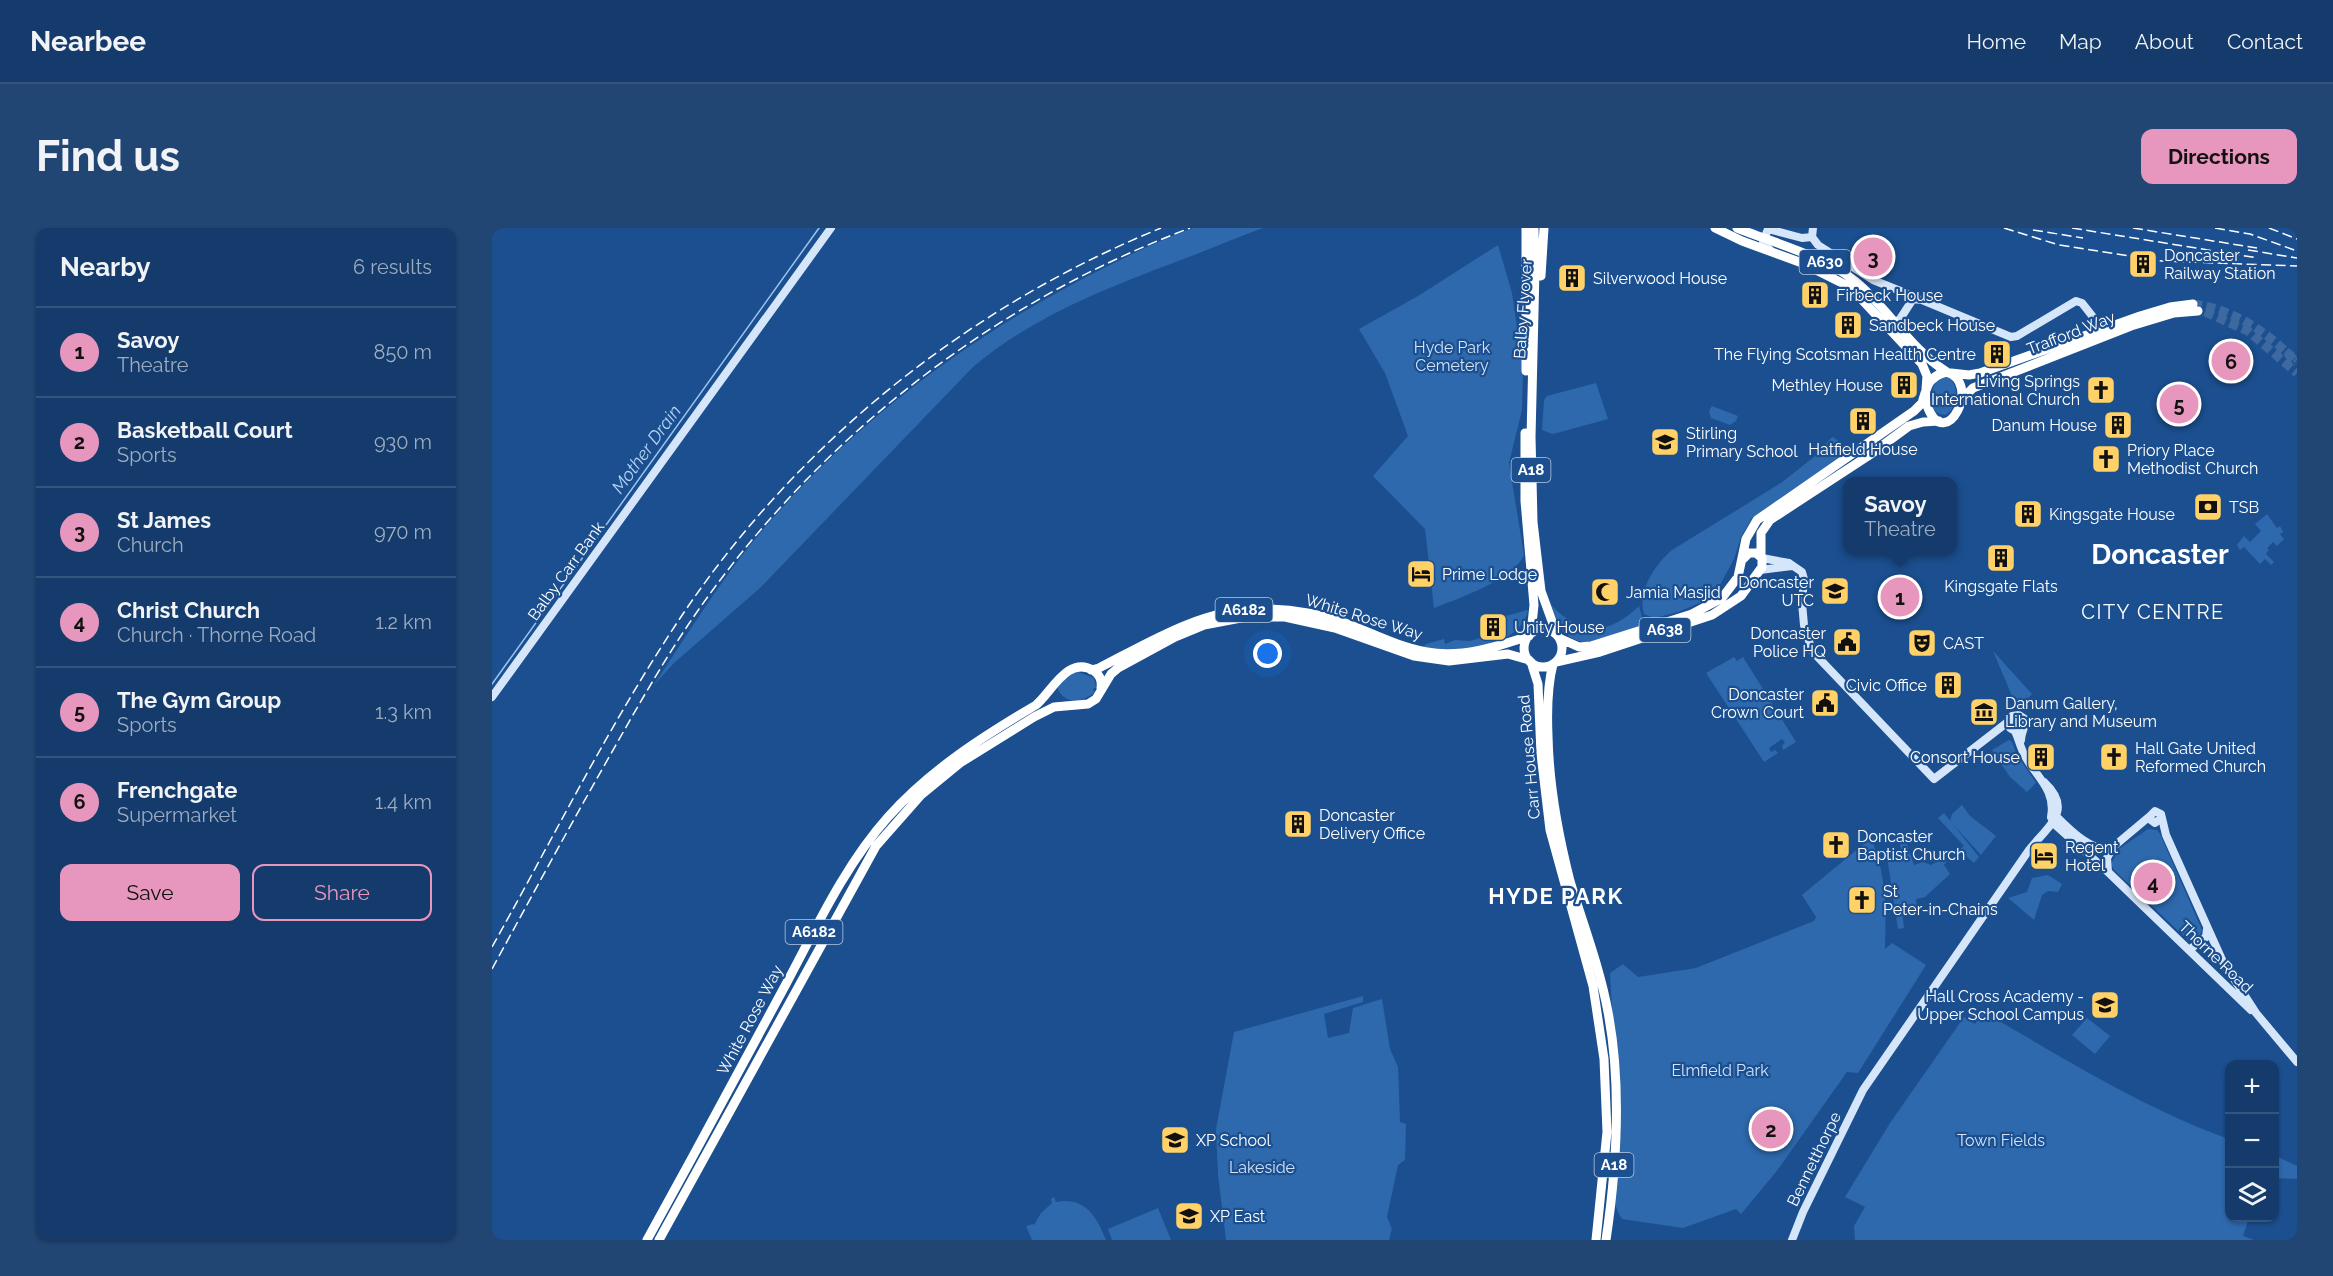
<!DOCTYPE html>
<meta charset="utf-8">
<style>
body{margin:0;font-family:Raleway,sans-serif;background:#214673;color:#f1f3f6}
.controls{position:absolute;right:18px;bottom:18px;display:grid;overflow:hidden;border-radius:12px;box-shadow:0 2px 4px #0004}
.controls button{width:54px;height:54px;display:grid;place-items:center;padding:0;border:0;border-bottom:2px solid #33557e;background:#143b6b;color:#f1f3f6;font:30px sans-serif}
.you{position:absolute;left:776px;top:426px;width:21px;height:21px;margin:-15px;border:4px solid #fff;border-radius:50%;background:#1a73e8;box-shadow:0 0 0 9px #1a73e833}
.badge{display:grid;place-items:center;width:39px;height:39px;border-radius:50%;background:#e797bd;color:#111;font-size:20px;font-weight:700}
.pin{position:absolute;translate:-50% -50%;border:3px solid #fff;box-shadow:0 2px 6px #0006}
.popup{position:absolute;left:1351px;top:249px;width:114px;height:78px;box-sizing:border-box;display:grid;place-content:center;border-radius:12px;background:#143b6b;filter:drop-shadow(0 2px 4px #0005);font-size:20px;white-space:nowrap;color:#9dadc1}
.popup b{font-size:22px;color:#f1f3f6}
.popup::after{content:'';position:absolute;left:50%;top:100%;margin-left:-12px;border:12px solid transparent;border-top-color:#143b6b}
.list{margin:0;padding:0;list-style:none}
h2{display:flex;justify-content:space-between;align-items:center;height:78px;margin:0;padding:0 24px;font-size:26px}
h2 small{font-size:20px;font-weight:400;color:#9dadc1}
.list li{display:grid;grid-template-columns:39px 1fr auto;gap:18px;align-items:center;box-sizing:border-box;height:90px;padding:0 24px;border-top:2px solid #33557e}
.list b{display:block;font-size:22px;white-space:nowrap}
.list p{margin:0;font-size:20px;white-space:nowrap;color:#9dadc1}
.list em{font-size:20px;font-style:normal;color:#9dadc1}
.actions{display:flex;gap:12px;padding:18px 24px}
.actions a{flex:1;padding:14px 0;border:2px solid #e797bd;border-radius:12px;text-align:center;font-size:21px;color:#e797bd}
.actions .main{background:#e797bd;color:#111}
.icon{flex:none;width:33px;height:33px;fill:none;stroke:currentColor;stroke-width:2;stroke-linecap:round;stroke-linejoin:round}
.map{position:relative;flex:none;width:1805px;height:1012px;overflow:hidden;border-radius:12px}
header{display:flex;align-items:center;gap:36px;box-sizing:border-box;height:84px;padding:0 30px;background:#143b6b;border-bottom:2px solid #33557e}
header strong{font-size:28px}
nav{display:flex;gap:33px;margin-inline-start:auto;font-size:21px}
.intro{display:flex;align-items:center;justify-content:space-between;box-sizing:border-box;height:144px;padding:0 36px}
h1{margin:0;font-size:42px}
.button{padding:15px 27px;border-radius:12px;background:#e797bd;color:#111;font-size:21px;font-weight:700}
main{display:flex;gap:36px;padding:0 36px}
aside{flex:1;background:#143b6b;border-radius:12px;box-shadow:0 2px 4px #0004}
.map>svg:first-child{display:block}
.green{fill:#2e69ad}
.lines{fill:none;stroke-linecap:round;stroke-linejoin:round}
.stream{stroke:#9cc4f0;stroke-width:1.5}
.secondary-tunnel{stroke:#3d69a0;stroke-width:8;stroke-dasharray:8 4;stroke-linecap:butt}
.highway-tunnel{stroke:#3d69a0;stroke-width:9;stroke-dasharray:9 4.5;stroke-linecap:butt}
.secondary{stroke:#d6e6fa;stroke-width:8}
.highway{stroke:#fff;stroke-width:9}
.rail{stroke:#fff;stroke-width:1.5;stroke-dasharray:10 4.5;stroke-linecap:butt}
.labels{text-anchor:middle;dominant-baseline:central;stroke-width:4.5;stroke-linejoin:round;paint-order:stroke}
.shield{fill:#1b4f8f;stroke:#bbcadd;stroke-width:1.5}
.shield-label{font-size:15px;font-weight:bold;fill:#fff}
.poi-label{font-size:16px;fill:#fff;stroke:#1b4f8f;text-anchor:start}
.street-label{font-size:16px;fill:#fff;stroke:#1b4f8f}
.park-label{font-size:16px;fill:#cfe3fa;stroke:#1b4f8f}
.water-label{font-size:18px;font-style:italic;fill:#b5d3f5;stroke:#1b4f8f}
.quarter-label{font-size:20px;letter-spacing:1.5px;fill:#fff;stroke:#1b4f8f}
.district-label{font-size:22px;font-weight:bold;letter-spacing:1.5px;fill:#fff;stroke:#1b4f8f}
.town-label{font-size:28px;font-weight:bold;fill:#fff;stroke:#1b4f8f}
</style>
<header>
<strong>Nearbee</strong>
<nav><a>Home</a><a>Map</a><a>About</a><a>Contact</a></nav>
</header>
<div class="intro"><h1>Find us</h1><a class="button">Directions</a></div>
<main>
<aside>
<h2>Nearby<small>6 results</small></h2>
<ul class="list">
<li><span class="badge">1</span><div><b>Savoy</b><p>Theatre</p></div><em>850 m</em></li>
<li><span class="badge">2</span><div><b>Basketball Court</b><p>Sports</p></div><em>930 m</em></li>
<li><span class="badge">3</span><div><b>St James</b><p>Church</p></div><em>970 m</em></li>
<li><span class="badge">4</span><div><b>Christ Church</b><p>Church · Thorne Road</p></div><em>1.2 km</em></li>
<li><span class="badge">5</span><div><b>The Gym Group</b><p>Sports</p></div><em>1.3 km</em></li>
<li><span class="badge">6</span><div><b>Frenchgate</b><p>Supermarket</p></div><em>1.4 km</em></li>
</ul>
<div class="actions"><a class="main">Save</a><a>Share</a></div>
</aside>
<div class="map">
<svg width="1805" height="1012" viewBox="0 0 1805 1012">
<rect width="100%" height="100%" fill="#1b4f8f"/>
<!-- green -->
<path class="green" d="M701 0H771C741 11 711 24 681 35 610 62 541 89 482 138L268 360 182 435 162 457C202 396 239 335 289 281 381 179 496 97 618 37 646 23 673 10 701 0Z
M1006 17 1020 65 1031 140 1030 182 1017 235 1032 327C1022 351 966 371 942 380L933 301 881 248 916 208 893 145 867 101 926 68Z
M1449 149H1456C1468 158 1467 180 1453 187 1433 186 1437 158 1449 149Z
M1104 155 1116 191 1065 205 1060 206 1050 202 1052 172 1055 168Z
M1220 178 1246 188 1244 193 1238 197 1219 190 1217 183Z
M1341 209 1349 215 1351 223 1349 228 1260 290 1249 309 1242 331 1228 357 1210 374 1186 384 1162 390 1152 386C1145 364 1163 336 1180 322L1289 255 1327 225 1337 212Z
M1775 286 1785 300 1788 298 1791 304 1788 306 1792 311 1785 318 1781 314 1775 320 1777 322 1774 326 1782 334 1779 337 1773 331 1768 336 1752 319 1748 322 1745 317 1752 308 1758 314 1769 303 1763 296Z
M1059 377C1089 408 1116 408 1147 378L1150 389 1146 400C1123 407 1091 426 1071 403 1066 396 1063 385 1059 377Z
M1036 382C1027 422 964 425 931 419L934 416 952 411 953 416 963 412 978 413 1009 404 1006 390Z
M1501 423 1540 466 1530 476 1523 475Z
M1242 429 1245 433 1251 429 1304 514 1291 522 1290 518 1293 514 1290 511 1277 520 1279 524 1283 522 1286 525 1272 534 1214 445Z
M586 444 602 450 604 460H602L601 462 603 464C592 474 572 478 565 459L577 446Z
M1517 512 1520 514 1525 527 1544 555 1535 564 1518 549 1500 522Z
M1470 577 1478 588 1504 608 1489 627 1458 593 1460 586Z
M1452 585 1487 629 1482 635 1467 622 1472 618 1446 590Z
M1656 601 1665 602 1668 606 1710 702 1706 712 1698 714 1622 642 1619 636 1627 621Z
M1379 610C1395 649 1394 679 1393 721L1400 715 1434 737 1366 845 1355 844 1284 944 1249 986 1244 981 1191 1000 1130 991C1112 968 1124 896 1123 865 1123 825 1120 785 1118 745L1131 736 1146 749 1204 740 1322 693 1324 689 1310 667Z
M1414 614 1422 637 1431 634 1439 637 1452 630 1455 633 1452 637 1458 646 1433 669 1424 671 1425 681 1410 684 1412 700 1406 701 1395 629 1410 626 1408 616Z
M1556 647 1570 656 1566 664 1556 663 1550 667 1542 692 1516 670 1535 664 1540 650Z
M871 768V774L832 786 836 810 857 805 861 780 890 771 898 821 906 839 908 894 914 896 913 932 906 937 895 989 900 1001 897 1012H734L726 947 724 901 742 804Z
M1492 784C1571 830 1651 880 1737 911L1738 990H1757L1751 1008 1762 1012H1363L1362 998 1373 979 1353 969 1398 895 1472 789 1483 796Z
M1595 790 1618 808 1603 826 1580 807Z
M1782 927 1805 938V951L1783 950Z
M562 969 564 974C593 968 605 989 614 1012H540L534 998 541 996 542 997 549 985 560 975 559 971Z
M666 980 679 1012H620L616 1001Z"/>
<g class="lines">
<!-- stream -->
<path class="stream" d="M0 456 327 0"/>
<!-- secondary-tunnel -->
<path class="secondary-tunnel" d="M1794 123 1805 132"/>
<!-- highway-tunnel -->
<path class="highway-tunnel" d="M1701 76C1742 81 1777 105 1805 135
M1713 84 1756 103 1805 145"/>
<!-- secondary -->
<path class="secondary" d="M1321 0 1320 9 1326 17 1381 52 1416 66 1421 71 1430 72 1519 109 1525 108 1584 73 1590 75 1605 94 1606 98 1602 103
M1279 23 1271 14 1276 1 1310 10 1320 9
M1400 97 1408 91 1421 71
M1270 330 1297 335 1310 344 1312 351 1310 375 1312 397 1320 423 1442 551 1517 493
M1268 342 1300 338
M0 469 339 0
M1523 503C1527 512 1529 522 1534 530 1546 550 1564 563 1559 589
M1529 512C1529 504 1534 499 1533 491L1527 487 1520 488 1517 493 1518 500 1523 503 1531 500
M1564 588C1576 600 1602 627 1621 619L1658 588
M1669 590 1663 595 1659 592 1658 588 1663 583 1669 586 1674 607 1731 734 1764 785 1805 834
M1560 594 1616 644 1759 782
M1616 644 1615 630 1621 619
M1697 722 1714 709 1715 701
M1300 1012 1311 984 1371 862 1537 622C1557 597 1582 582 1552 554"/>
<!-- highway -->
<path class="highway" d="M1034 0V143
M1042 0 1043 42 1039 209 1041 294 1049 363 1065 407
M1223 0 1250 13 1310 35 1358 59 1430 136 1435 148 1434 161
M1245 0C1282 15 1332 28 1363 53 1396 80 1418 121 1455 144
M1049 48 1052 0
M1454 144C1491 154 1454 225 1436 180 1429 163 1437 148 1454 144Z
M1459 145 1477 147 1488 145 1648 88 1678 79 1701 76
M1469 172 1481 160 1639 98 1682 85 1706 83
M1033 205V273L1042 377 1039 405
M1269 328V305L1278 292 1376 228 1417 198 1431 194 1447 193
M1032 420a19 19 0 1 1 38 0a19 19 0 1 1-38 0Z
M1067 410 1087 419 1099 418 1200 386 1230 370 1246 349 1254 311 1265 292 1422 183 1430 175 1433 165
M1039 434 1046 456 1049 526 1058 602 1101 758 1112 831 1115 904 1104 1012
M1064 434 1108 424 1220 387 1249 368 1270 339V330L1264 325H1257L1251 331
M1061 436C1055 459 1055 484 1056 508 1057 557 1066 606 1078 653 1091 696 1108 740 1116 784 1130 858 1125 938 1114 1012
M599 442 607 440C656 415 707 383 763 381 794 380 825 385 853 395 880 405 906 419 935 424 970 430 1004 419 1037 408
M155 1012C202 927 248 841 294 756 324 700 353 637 396 589 438 542 490 509 544 477 559 465 576 426 602 443 608 447 610 453 609 460
M167 1012 384 618 429 567 468 535 542 489 562 479 596 476 604 471 619 446 626 440 683 409 712 397 754 389H793L843 400 922 428 957 433 1016 426 1037 432"/>
<!-- rail -->
<path class="rail" d="M1512 0 1567 17 1670 33 1805 38
M1580 0 1766 30
M1641 0 1765 20
M1723 0 1758 6 1805 23
M1777 0 1805 11
M1541 2 1591 10
M1756 22 1805 30
M0 719C64 605 123 485 197 377 313 209 480 77 669 0
M0 741C37 673 74 605 112 538 142 485 172 431 207 381 329 208 500 75 698 0"/>
</g>
<!-- icons -->
<defs>
<g id="building-square" transform="scale(1.5)"><rect x="-9" y="-9" width="18" height="18" rx="4" fill="#ffd166" stroke="#1b4f8f"/><path d="M-4-6H4V6H1V3H-1V6H-4ZM-2.5-4.3h1.7v1.8h-1.7ZM.8-4.3h1.7v1.8H.8ZM-2.5-1h1.7V.8h-1.7ZM.8-1h1.7V.8H.8Z" fill="#111"/></g>
<g id="church-square" transform="scale(1.5)"><rect x="-9" y="-9" width="18" height="18" rx="4" fill="#ffd166" stroke="#1b4f8f"/><path d="M-1.2-6h2.4v3.5h3.3v2.4h-3.3V6h-2.4V-.1h-3.3v-2.4h3.3Z" fill="#111"/></g>
<g id="school-square" transform="scale(1.5)"><rect x="-9" y="-9" width="18" height="18" rx="4" fill="#ffd166" stroke="#1b4f8f"/><path d="M0-5L7-2L0 1L-7-2ZM-4 1L0 2.5L4 1V4Q0 6-4 4Z" fill="#111"/></g>
<g id="bank-square" transform="scale(1.5)"><rect x="-9" y="-9" width="18" height="18" rx="4" fill="#ffd166" stroke="#1b4f8f"/><path d="M-6-4H6V4H-6ZM0-2.3a2.3 2.3 0 1 0 0 4.6a2.3 2.3 0 1 0 0-4.6Z" fill="#111"/></g>
<g id="hotel-square" transform="scale(1.5)"><rect x="-9" y="-9" width="18" height="18" rx="4" fill="#ffd166" stroke="#1b4f8f"/><path d="M-6-4.5h1.5V1H6V5H4.5V3h-9V5H-6ZM-4 0a1.8 1.8 0 1 1 3.6 0ZM.5 0V-2.5h3Q6-2.5 6 0Z" fill="#111"/></g>
<g id="mosque-square" transform="scale(1.5)"><rect x="-9" y="-9" width="18" height="18" rx="4" fill="#ffd166" stroke="#1b4f8f"/><path d="M3.5-4.9A6 6 0 1 0 3.5 4.9A5 5 0 1 1 3.5-4.9Z" fill="#111"/></g>
<g id="civic-square" transform="scale(1.5)"><rect x="-9" y="-9" width="18" height="18" rx="4" fill="#ffd166" stroke="#1b4f8f"/><path d="M-.6-6.5H3V-4.5H.6V-3L4-1V1h2V6H-6V1h2V-1L-.6-3ZM-1.2 2.5V6h2.4V2.5Z" fill="#111"/></g>
<g id="theatre-square" transform="scale(1.5)"><rect x="-9" y="-9" width="18" height="18" rx="4" fill="#ffd166" stroke="#1b4f8f"/><path d="M-5-5.5Q0-4 5-5.5V0Q5 5 0 6Q-5 5-5 0ZM-3.3-2.5H-1v1.5H-3.3ZM1-2.5H3.3v1.5H1ZM-2.8 1Q0 5.5 2.8 1Z" fill="#111"/></g>
<g id="museum-square" transform="scale(1.5)"><rect x="-9" y="-9" width="18" height="18" rx="4" fill="#ffd166" stroke="#1b4f8f"/><path d="M0-6L6-3V-2H-6V-3ZM-5-1h2V3h-2ZM-1-1h2V3h-2ZM3-1h2V3H3ZM-6 4H6V6H-6Z" fill="#111"/></g>
</defs>
<g fill-rule="evenodd">
<use href="#building-square" x="1651" y="36"/>
<use href="#building-square" x="1080" y="50"/>
<use href="#building-square" x="1323" y="67"/>
<use href="#building-square" x="1356" y="97"/>
<use href="#building-square" x="1505" y="126"/>
<use href="#building-square" x="1412" y="157"/>
<use href="#church-square" x="1609" y="162"/>
<use href="#building-square" x="1371" y="193"/>
<use href="#building-square" x="1626" y="197"/>
<use href="#school-square" x="1173" y="214"/>
<use href="#church-square" x="1614" y="231"/>
<use href="#bank-square" x="1716" y="279"/>
<use href="#building-square" x="1536" y="286"/>
<use href="#building-square" x="1509" y="330"/>
<use href="#hotel-square" x="929" y="346"/>
<use href="#school-square" x="1343" y="363"/>
<use href="#mosque-square" x="1113" y="364"/>
<use href="#building-square" x="1001" y="399"/>
<use href="#civic-square" x="1355" y="414"/>
<use href="#theatre-square" x="1430" y="415"/>
<use href="#building-square" x="1456" y="457"/>
<use href="#civic-square" x="1333" y="475"/>
<use href="#museum-square" x="1492" y="484"/>
<use href="#building-square" x="1549" y="529"/>
<use href="#church-square" x="1622" y="529"/>
<use href="#building-square" x="806" y="596"/>
<use href="#church-square" x="1344" y="617"/>
<use href="#hotel-square" x="1552" y="628"/>
<use href="#church-square" x="1370" y="672"/>
<use href="#school-square" x="1613" y="777"/>
<use href="#school-square" x="683" y="912"/>
<use href="#school-square" x="697" y="988"/>
</g>
<g class="labels">
<!-- shield labels -->
<g class="shield">
<rect x="1307.5" y="22" width="51" height="24" rx="4.5"/>
<rect x="1019.5" y="230" width="39" height="24" rx="4.5"/>
<rect x="723.5" y="370" width="57" height="24" rx="4.5"/>
<rect x="1147.5" y="390" width="51" height="24" rx="4.5"/>
<rect x="293.5" y="692" width="57" height="24" rx="4.5"/>
<rect x="1102.5" y="925" width="39" height="24" rx="4.5"/>
</g>
<g class="shield-label">
<text x="1333" y="34">A630</text>
<text x="1039" y="242">A18</text>
<text x="752" y="382">A6182</text>
<text x="1173" y="402">A638</text>
<text x="322" y="704">A6182</text>
<text x="1122" y="937">A18</text>
</g>
<!-- poi labels -->
<g class="poi-label">
<text x="1672" y="27">Doncaster<tspan x="1672" dy="18">Railway Station</tspan></text>
<text x="1101" y="50">Silverwood House</text>
<text x="1344" y="67">Firbeck House</text>
<text x="1377" y="97">Sandbeck House</text>
<text x="1484" y="126" text-anchor="end">The Flying Scotsman Health Centre</text>
<text x="1588" y="153" text-anchor="end">Living Springs<tspan x="1588" dy="18">International Church</tspan></text>
<text x="1391" y="157" text-anchor="end">Methley House</text>
<text x="1605" y="197" text-anchor="end">Danum House</text>
<text x="1194" y="205">Stirling<tspan x="1194" dy="18">Primary School</tspan></text>
<text x="1371" y="221" text-anchor="middle">Hatfield House</text>
<text x="1635" y="222">Priory Place<tspan x="1635" dy="18">Methodist Church</tspan></text>
<text x="1737" y="279">TSB</text>
<text x="1557" y="286">Kingsgate House</text>
<text x="950" y="346">Prime Lodge</text>
<text x="1322" y="354" text-anchor="end">Doncaster<tspan x="1322" dy="18">UTC</tspan></text>
<text x="1509" y="358" text-anchor="middle">Kingsgate Flats</text>
<text x="1134" y="364">Jamia Masjid</text>
<text x="1022" y="399">Unity House</text>
<text x="1334" y="405" text-anchor="end">Doncaster<tspan x="1334" dy="18">Police HQ</tspan></text>
<text x="1451" y="415">CAST</text>
<text x="1435" y="457" text-anchor="end">Civic Office</text>
<text x="1312" y="466" text-anchor="end">Doncaster<tspan x="1312" dy="18">Crown Court</tspan></text>
<text x="1513" y="475">Danum Gallery,<tspan x="1513" dy="18">Library and Museum</tspan></text>
<text x="1643" y="520">Hall Gate United<tspan x="1643" dy="18">Reformed Church</tspan></text>
<text x="1528" y="529" text-anchor="end">Consort House</text>
<text x="827" y="587">Doncaster<tspan x="827" dy="18">Delivery Office</tspan></text>
<text x="1365" y="608">Doncaster<tspan x="1365" dy="18">Baptist Church</tspan></text>
<text x="1573" y="619">Regent<tspan x="1573" dy="18">Hotel</tspan></text>
<text x="1391" y="663">St<tspan x="1391" dy="18">Peter-in-Chains</tspan></text>
<text x="1592" y="768" text-anchor="end">Hall Cross Academy -<tspan x="1592" dy="18">Upper School Campus</tspan></text>
<text x="704" y="912">XP School</text>
<text x="718" y="988">XP East</text>
</g>
<!-- street labels -->
<g class="street-label">
<text transform="translate(1031 81) rotate(-86)">Balby Flyover</text>
<text transform="translate(1579 105) rotate(-21)">Trafford Way</text>
<text transform="translate(74 343) rotate(-54)">Balby Carr Bank</text>
<text transform="translate(872 389) rotate(17)">White Rose Way</text>
<text transform="translate(1037 529) rotate(-95)">Carr House Road</text>
<text transform="translate(1724 729) rotate(44)">Thorne Road</text>
<text transform="translate(258 792) rotate(-62)">White Rose Way</text>
<text transform="translate(1322 931) rotate(-64)">Bennetthorpe</text>
</g>
<!-- park labels -->
<g class="park-label">
<text x="960" y="119">Hyde Park<tspan x="960" dy="18">Cemetery</tspan></text>
<text x="1228" y="842">Elmfield Park</text>
<text x="1509" y="912">Town Fields</text>
<text x="770" y="939">Lakeside</text>
</g>
<!-- water labels -->
<g class="water-label">
<text transform="translate(154 221) rotate(-54)">Mother Drain</text>
</g>
<!-- quarter labels -->
<g class="quarter-label">
<text x="1661" y="384">CITY CENTRE</text>
</g>
<!-- district labels -->
<g class="district-label">
<text x="1064" y="668">HYDE PARK</text>
</g>
<!-- town labels -->
<g class="town-label">
<text x="1668" y="326">Doncaster</text>
</g>
</g>
</svg>
<div class="controls">
<button>+</button>
<button>−</button>
<button><svg class="icon" aria-label="layers" viewBox="0 0 24 24"><path d="M12 4l9 5-9 5-9-5zM3 14l9 5 9-5"/></svg></button>
</div>
<div class="you"></div>
<div class="pin badge" style="left:1408px;top:369px">1</div>
<div class="popup"><b>Savoy</b>Theatre</div>
<div class="pin badge" style="left:1279px;top:901px">2</div>
<div class="pin badge" style="left:1381px;top:29px">3</div>
<div class="pin badge" style="left:1661px;top:654px">4</div>
<div class="pin badge" style="left:1687px;top:176px">5</div>
<div class="pin badge" style="left:1739px;top:133px">6</div>
</div>
</main>
